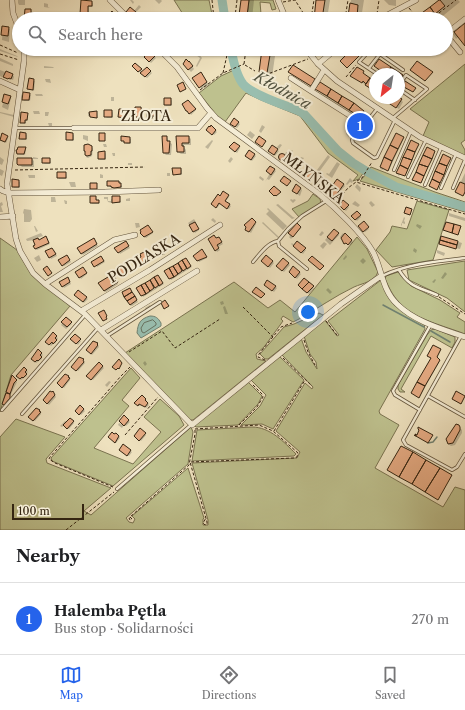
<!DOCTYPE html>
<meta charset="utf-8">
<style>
body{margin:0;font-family:"Libre Caslon Text",serif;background:#f6f6f6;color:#202124}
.compass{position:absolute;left:369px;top:68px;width:36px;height:36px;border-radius:50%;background:#fff;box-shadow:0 1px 3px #0004;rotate:210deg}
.scale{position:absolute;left:12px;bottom:10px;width:72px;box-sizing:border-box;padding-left:4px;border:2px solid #352511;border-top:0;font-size:11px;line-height:14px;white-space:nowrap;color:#352511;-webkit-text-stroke:3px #f4ecd5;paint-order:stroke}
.you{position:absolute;left:308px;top:312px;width:14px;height:14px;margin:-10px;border:3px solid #fff;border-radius:50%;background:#1a73e8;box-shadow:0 0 0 6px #1a73e833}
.badge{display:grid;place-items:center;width:26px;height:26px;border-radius:50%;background:#2563eb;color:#fff;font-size:13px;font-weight:700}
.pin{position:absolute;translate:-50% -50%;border:2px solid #fff;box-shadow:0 1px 4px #0006}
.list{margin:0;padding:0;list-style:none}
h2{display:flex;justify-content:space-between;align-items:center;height:52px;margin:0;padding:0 16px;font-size:17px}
h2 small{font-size:13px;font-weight:400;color:#757577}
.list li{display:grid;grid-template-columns:26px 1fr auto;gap:12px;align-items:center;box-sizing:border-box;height:72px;padding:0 16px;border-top:1px solid #e0e0e0}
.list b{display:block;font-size:15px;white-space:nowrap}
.list p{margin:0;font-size:13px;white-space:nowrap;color:#757577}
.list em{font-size:13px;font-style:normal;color:#757577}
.icon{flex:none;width:22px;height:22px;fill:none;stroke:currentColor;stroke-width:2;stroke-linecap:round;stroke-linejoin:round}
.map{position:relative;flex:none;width:465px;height:530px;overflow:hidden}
.search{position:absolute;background:#fff;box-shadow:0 1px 3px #0004;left:12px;right:12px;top:12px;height:44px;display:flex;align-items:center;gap:10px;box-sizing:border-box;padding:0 14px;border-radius:22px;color:#757577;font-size:15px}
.sheet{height:124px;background:#fff}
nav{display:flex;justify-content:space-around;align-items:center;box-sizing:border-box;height:56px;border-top:1px solid #e0e0e0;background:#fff;font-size:11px;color:#757577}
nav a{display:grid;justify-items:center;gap:2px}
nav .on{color:#2563eb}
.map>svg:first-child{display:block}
.green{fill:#bec18e;stroke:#7a7350}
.water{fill:#99beaf;stroke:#718170}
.shadow{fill:#0003}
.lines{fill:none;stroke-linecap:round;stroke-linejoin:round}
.shore{stroke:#677260;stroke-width:1}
.stream{stroke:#718170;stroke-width:1.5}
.river{stroke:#99beaf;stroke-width:9}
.building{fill:#e5aa82;stroke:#352511}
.service-casing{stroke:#63543c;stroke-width:4}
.minor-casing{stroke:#63543c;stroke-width:6}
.path{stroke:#352511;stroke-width:1;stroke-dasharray:3 2;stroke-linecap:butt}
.service{stroke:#f4ecd5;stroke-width:2.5}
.minor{stroke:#f4ecd5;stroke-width:5}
.labels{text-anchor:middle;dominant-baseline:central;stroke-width:4;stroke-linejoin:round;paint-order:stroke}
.street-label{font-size:14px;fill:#352511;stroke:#f4ecd5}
.water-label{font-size:15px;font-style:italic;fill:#535340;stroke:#f4ecd5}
</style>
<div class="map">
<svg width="465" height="530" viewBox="0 0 465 530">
<rect width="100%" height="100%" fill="#eee1be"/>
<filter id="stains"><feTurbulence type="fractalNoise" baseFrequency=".005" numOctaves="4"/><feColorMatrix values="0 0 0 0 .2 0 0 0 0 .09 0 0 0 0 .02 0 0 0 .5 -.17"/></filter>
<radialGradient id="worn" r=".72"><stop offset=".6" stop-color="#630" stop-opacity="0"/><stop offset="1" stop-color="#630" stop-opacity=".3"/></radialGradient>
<!-- green -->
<path class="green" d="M174 0H209L213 19H186Z
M249 0H273L276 9 272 10 270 3 260 2 261 14H251L250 17 247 16Z
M465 64V140L461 143 465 150V156L423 136 429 122 410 109Z
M234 70C244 101 278 99 301 114 314 123 324 138 335 150 343 159 354 165 364 172L359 179 353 181 358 175 328 153 300 116 261 100 246 93 225 122 218 117 199 93 221 76Z
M371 167 435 192 465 202V204L398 185 369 170Z
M367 173 395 188 465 208V212L360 181Z
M313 194 320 199 321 203 299 217 292 209 308 201Z
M417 201 449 210 433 260 392 267 376 250 390 232 392 226 407 229Z
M357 237 367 249 378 272C374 282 363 283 354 287 335 296 317 309 299 319L293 322 283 316 281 319 283 321 264 347 256 354 257 359 266 361 193 420H190L125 353 234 282 268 308 280 300 295 312Z
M0 238 17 250 31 274 70 306 11 375 0 412Z
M465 261V312L447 298 409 280 407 270Z
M398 272 405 280 411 286 440 300 460 313 457 317 465 322V334C445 326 413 319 399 302 392 295 389 287 385 279L386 276Z
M381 280C390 307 400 311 424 324L425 329 379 411 380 414 399 425 375 468 443 507 455 487 465 490V530H0V437L16 419 65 437 46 459 47 463 111 488 84 511 91 515 191 427 193 432 188 464 126 518 129 522 133 523 135 519 132 516 188 468 204 518 203 519V525H208V520L192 463 297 458 300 452 276 431 305 383 312 389 313 387 282 355 301 338 306 352 317 369 316 362 310 354 304 336 324 319 337 336 339 335 328 321Z
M319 313 323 315V316L313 323 268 359H265L260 354 284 327 294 324Z
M435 329 455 337V342L452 348 431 336 401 389 405 392H400L398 389V385L427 335 431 330Z
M278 355 304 380 273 429 262 424 241 425 260 406 266 395 250 379Z
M131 368 140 378 122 400 129 406 94 448 133 464 161 432 144 417 160 399 179 416 184 425 113 486 52 461 51 458Z
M247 381 262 396 258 404 238 425 196 427 194 425Z
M252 427C270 427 284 442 296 454L294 456 192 461 197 430Z"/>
<!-- water -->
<path class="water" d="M150 316C156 316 158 318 161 323V326L141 338 137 333C138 323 140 319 150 316Z"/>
<!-- shadow -->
<path class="shadow" d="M18 0H25V5H19L18 3Z
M130 0H132L134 2 133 4Z
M155 0H161L162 1 159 4Z
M242 0H254L252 19H244L240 15Z
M317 0H330L327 19H315Z
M351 0H364L361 19H353L349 15Z
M384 0H396V6L389 5Z
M440 0H458L460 2 439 19H424L421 15Z
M82 1 92 2 93 3V7H89V16L82 15 81 14Z
M44 3 48 4V7L50 8 44 7Z
M139 5 141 7 135 13 144 19H135L127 12 134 11Z
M31 10 32 11V19H25Z
M409 14 413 19H403Z
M465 24V44L459 36 456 39 453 34Z
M3 27 10 29 9 42 2 40Z
M0 49 17 56 18 57 0 51Z
M29 49H37V53H31Z
M127 49H130L132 53 130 55Z
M264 49H276L272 77 265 76 260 71Z
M150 52 156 58 151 63 145 57Z
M198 53 202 58 197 67 196 66 200 58 196 55Z
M0 58 13 64V66L0 61Z
M135 64 143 72 147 68 152 73 147 78 133 66Z
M184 64 192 66 194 69 191 72Z
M44 66 53 67 54 68H44Z
M357 68 364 73 363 74 375 82V91L352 76Z
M0 70 13 75 14 77 13 80 10 79V80L3 75 2 77 0 76Z
M289 72 314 80 319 85 320 83 364 111 369 116 365 122 322 94 317 89 316 90 294 76Z
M203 76 209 85 202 89 200 87Z
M30 79 35 81 34 91 28 89Z
M45 79H50L51 83 46 82Z
M29 94 31 95 30 101H24L23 99Z
M35 94H42L43 96H36Z
M5 96 11 98 8 110 2 107Z
M111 97H114V101H111Z
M385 98H399L403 102 399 109 390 104 389 100Z
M171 99 172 101V106H166L165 105Z
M188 101 196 110 191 115 189 111Z
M140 108 143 118H137L136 115 133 114V110Z
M120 110H126L127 111V119L119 116Z
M33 111H39L40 114H34Z
M112 111 113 113V118H107L105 116Z
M0 112 14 115V117L0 113Z
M45 112H49L48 116H45Z
M97 112 98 118 88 116V113Z
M148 112H156L157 117H153V119H149L148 118Z
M27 114 28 115V121H26V124L22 123 21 122Z
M234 120 240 124 237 128 232 125Z
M48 123H52V126H49Z
M262 125 265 127 261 133 259 131 258 133Z
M211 127 217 132 214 135 207 129Z
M250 131 255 135 252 139 247 135Z
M348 131 351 134 349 137 346 134Z
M26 134 27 135V140H22L20 139Z
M73 134 74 135V141L68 140 67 139Z
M396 134 404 138 389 170 384 168 383 170 380 169Z
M83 135 88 136V141L83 139Z
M7 137 8 138 6 143 0 140Z
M122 137 129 138 131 139V144H127L124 142Z
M167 137 169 142 172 144 171 155H166L164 153Z
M177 137H189L191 139V145H184V147L186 150V154H181L178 152Z
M212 140 213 141 208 149 205 147Z
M411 142 419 145 405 176 400 174 399 176 397 174Z
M103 144H106L107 147H104Z
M280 144 282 145 279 149 277 147Z
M272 146 279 151 275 156 270 152Z
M92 147 93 149 92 156 88 158 86 157V152Z
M230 147H239L240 148 237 153Z
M25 148 26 150 25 155 18 154Z
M292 150 293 151 288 157 285 155 286 152 289 154Z
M249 151 256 156 252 161 246 156Z
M105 152 106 154V160H100L99 159Z
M112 153H115V156H113Z
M281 154 287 158 284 162 278 157Z
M328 155 330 157 319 172 317 170Z
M0 157 4 160 2 165 0 164Z
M33 157 38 158V159H32L34 161V167H22L18 163V159H33Z
M231 157 233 159 230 163 228 161Z
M301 157 304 158 295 170 290 166 297 165Z
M50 159 51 164H45L43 163Z
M337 162 340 164 332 178 326 174 327 173 329 174Z
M128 163H132V165H128Z
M270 167 276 171 269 180 267 179 265 182 270 173Z
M0 169 4 171 2 176 0 175Z
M181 169 182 170V175H175L174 174Z
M309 172 313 175 309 181 305 177Z
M66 173 67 179H59L58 177Z
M167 173H170V176H167Z
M465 173V193L464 195 456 192Z
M100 174 103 175V178H100Z
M28 175H35V178H29Z
M260 176 264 179 263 181 259 178Z
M350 178 353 181 352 183 350 182 347 185 346 184Z
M338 180 345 186 336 196 329 191Z
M18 181 20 182V188H14L13 186Z
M69 182H75L76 187H71Z
M119 182 122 186V188H114L108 186Z
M357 184 361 188 360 192 355 187Z
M318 185 323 190 322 191 317 187Z
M300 188 302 190 300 196 294 192Z
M228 195 229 197 225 202 231 206 229 209 221 203 217 208 213 205 220 197Z
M51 197H55L56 202H51Z
M96 197 97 201 100 204H92L91 203Z
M104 197H108V201H111V199L113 200 119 197 121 203H114L112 201V203L108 202 107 199H104Z
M130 198V201H126V199Z
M291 199 293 200 294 199 296 200 293 203 290 200Z
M64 200 67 201V204H65Z
M355 201 360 205 358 207 352 204Z
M371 201 375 205 372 207 369 203Z
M2 202 3 205 1 206 3 212H0V203Z
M343 202 349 207 346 211 340 205Z
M278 204 293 217 295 218 292 219 276 205Z
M268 208 287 226 283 230 266 214 269 211 267 209Z
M24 209 31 210 32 219 30 222H24V214L23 213Z
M357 212 361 217 357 221 353 216Z
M449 213 465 218V221L449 216Z
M404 217 405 218 404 221 405 222V224L402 223V226L401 225Z
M213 218 216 221 215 223 211 220Z
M194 219 196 222 194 223 199 230 195 233 188 223Z
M252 220 256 224 251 233 248 231Z
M263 222 279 237 278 238 262 223Z
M135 223H139L140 227 136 228Z
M364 223 369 229 365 232 360 226Z
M417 224 422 226 420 229 416 226Z
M297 225 301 228 291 239 289 237 290 236 289 235Z
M34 226H35L38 231 36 232Z
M149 227 153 233 146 238 141 233Z
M334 230 339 235 330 245 325 240Z
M322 231 324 233 321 236 319 235Z
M41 233 43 236 37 238 39 241 47 239 50 244 37 250 35 249 37 245 34 240 27 241 26 239Z
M343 233 353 242 350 245 347 243 346 244 340 237Z
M442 237 462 243 460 249 440 244Z
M220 239 223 244 218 247 220 250 217 252 216 250V240Z
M95 241 98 246 83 255 79 249Z
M324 242 327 244 323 249 320 246Z
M292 243 295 246 298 243 306 250 303 254 291 244Z
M127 244 130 248 120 254 119 252Z
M163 245 167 250 163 252 165 255H164L162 254Z
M414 248 417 250 416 253 413 251Z
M54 250 57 256 51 259 50 257Z
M437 250 445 253 444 256 437 253Z
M146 252 152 258 144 264 140 258Z
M203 252 207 258 199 262 195 256Z
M39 255 41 260 37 262 34 258Z
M346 255 347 257 344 260 343 259Z
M266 256 274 263 270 268 262 261Z
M68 257 71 262 64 266 63 265Z
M102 258 105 262 97 267 93 262Z
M363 258 366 261 363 264 360 261Z
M186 259 192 267 171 280 166 271Z
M283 259 290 265 284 272 277 266Z
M125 268 129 273 123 277 118 270Z
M293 268 301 274 297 279 290 272Z
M84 269 87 274 81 279 80 277Z
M445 272 447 274 443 279 441 278Z
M158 276 164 284 143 297 138 288Z
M114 277 118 284 106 292 104 291Z
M69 279 71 284 64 288 61 282Z
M304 279 314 288 309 294 299 285Z
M435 279 436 280 434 283 432 282Z
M268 281 277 288 274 292 265 285Z
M328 288 332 292 330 294 326 290Z
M131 290 138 302 132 306 130 305Z
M78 291 88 299 84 303 75 295Z
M223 301 224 304 221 305 220 302Z
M150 305 152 308 146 310 145 308Z
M225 306 228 314H225L223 307Z
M66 319 72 324 66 329 61 325Z
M53 334 58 338 55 344 54 343 51 346 47 342Z
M75 335 81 341 78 345 71 339Z
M97 344 99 347 92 355 87 350Z
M434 346 441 350 437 358 440 361 419 398 412 393 432 358Z
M39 351 43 355 41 357 42 359 36 363 32 359Z
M82 360 85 363 78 371 73 366Z
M145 361 147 364 145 366 143 363Z
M99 363 104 368 93 380 88 376Z
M24 368 28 372 26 374 27 376 21 380 17 376Z
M65 375 69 377 70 380 64 388 58 383Z
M12 377 17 382 11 394 10 395 7 392Z
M109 381 111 382 107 387 105 385Z
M54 394 56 397 49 405 44 400Z
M142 397 147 401 146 402 149 405 146 408 141 404 140 406 136 403Z
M80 407 85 411 81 415 76 411Z
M36 409 40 411 41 414 35 421 30 417Z
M124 417 130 422 126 426 124 425 122 428 118 425 119 423 123 425 124 424Z
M70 419 74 423 69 429 64 425 62 427 60 426 65 421 67 422Z
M460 428 462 430V433L455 445 451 446 448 444Z
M140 430 146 435 141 441 135 436Z
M116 434 120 438 116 443 109 437 115 436Z
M122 451H130L132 452 129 456Z"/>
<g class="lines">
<!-- shore -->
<path class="shore" d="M153 320 156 323V325L144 333 142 332 141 328 144 323Z"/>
<!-- stream -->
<path class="stream" d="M383 305 424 327
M431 331 450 342
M428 443 433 442 437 437"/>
<!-- river -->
<path class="river" d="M222 0 225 19
M231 49C233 60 236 75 243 84 252 95 285 105 299 111L304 114 338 151 353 163 366 171 396 187 465 207"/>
</g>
<!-- building -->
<path class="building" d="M81 0 92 1V6H88V15L80 14Z
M241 0H249L247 16 239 15Z
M316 0H325L322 19H314Z
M439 0H440L445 6 435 14 430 7Z
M350 3 358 5 357 17 348 16Z
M130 7 136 12 131 17 126 12Z
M430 7 435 14 428 19H423L419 15Z
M25 9H31V19H24Z
M112 11 117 17 115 19H110L107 16Z
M138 13 140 15 145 19H134L133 18Z
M465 23V46L454 32Z
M2 26 9 27 8 36 1 35Z
M262 49H271L267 73 259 72Z
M352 49H366L347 68 340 61Z
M150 51 155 56 149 62 144 57Z
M186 59 189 62V61L193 66 188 70 183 64Z
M379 59 391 67 385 74 374 66Z
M417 61 433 72 425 81 410 70Z
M135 63 142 69 138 72 132 66Z
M293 65 315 79 311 86 288 72Z
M147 67 151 71 145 77 140 73Z
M357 67 364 71 363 73 370 78 366 84 363 81 362 83 350 76Z
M391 67 403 75 399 82V74H385Z
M6 71 13 74 11 79 9 78 8 79 3 77Z
M201 72 207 82 199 88 192 78Z
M29 78 34 79 33 90 27 89Z
M370 78 375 81V87L373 90 365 85Z
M405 81 416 88 413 92 402 86Z
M183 82 186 89 180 92 177 85Z
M320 82 331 89 327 96 315 89Z
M331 89 342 96 338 103 327 96Z
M23 92 30 93 29 100H22Z
M4 94 11 96 8 104 2 102Z
M342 96 354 103 349 110 338 103Z
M399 97 402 99 396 108 387 102 389 98H399Z
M164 98H171V105H164Z
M188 100 196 109 189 114 187 111H186L182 104Z
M354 103 364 111 360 117 349 110Z
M135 107H141L142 117H135Z
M119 109H126V118L118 117Z
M104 110H112V117H104Z
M97 111V118L90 117 89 112Z
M147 111H156V116H152V118H147Z
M21 112 28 113 27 120H25V123H20Z
M234 118 239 122 235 127 230 124Z
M211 125 216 130 212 135 206 130 209 126 210 127Z
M20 132 26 133V139H19Z
M66 132 73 133V140H66Z
M2 133 8 136 5 142 0 140Z
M99 133H105V141H99Z
M396 133 404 137 398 149 390 145Z
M121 136 130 137V143H124V141H121Z
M162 136H167V141H170L169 153H163Z
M176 136H189V143H182V146H184V152H177Z
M259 136 266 141 262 147 255 142Z
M411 140 419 144 415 152 407 149Z
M234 142 240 146 235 152 229 147Z
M88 144 92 146V151H91V155L87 156 85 155V151H84V145Z
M272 145 278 149 274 155 268 151Z
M390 145 398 149 392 161 384 157Z
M18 147H26L24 154H17L16 150H17Z
M427 147 435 151 432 159 423 155Z
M407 149 415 152 412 160 403 157Z
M249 150 255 154 251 160 245 156Z
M105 151V159H98V152Z
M278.5 157a3.5 3.5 0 1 1 7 0a3.5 3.5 0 1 1-7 0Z
M443 154 451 158 447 166 439 163Z
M423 155 432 159 428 167 419 164Z
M384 157 392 161 388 171 380 167Z
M403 157 412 160 408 169 400 165Z
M17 158H32V165H18L17 164Z
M42 158H50V163H42Z
M293 160 299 165 295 170 289 166Z
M439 163 447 166 444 175 435 171Z
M419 164 428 167 424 176 416 172Z
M400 165 408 169 405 176 396 173Z
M270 166 275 169 271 175 266 171Z
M172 168H181V174L173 175Z
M308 170 313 173 308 180 304 177Z
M435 171 444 175 440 183 432 179Z
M57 172H66V178H57Z
M416 172 424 176 421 183 412 180Z
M284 176 291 181 287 186 280 181Z
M12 179 19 180V187H12Z
M337 179 344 184 339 191 332 186Z
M432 179 440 183 437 190 429 186Z
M107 181H119V183H121V187L114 188 111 187V186H107Z
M460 182 465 184V192L463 196 455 192Z
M90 183H97V189H90Z
M296 184 301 188 297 194 292 191Z
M274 186 281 192 276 196 275 195 274 196 269 191Z
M332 186 339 191 335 197 328 192Z
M223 191 229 195 225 201 230 204 227 209 219 203 216 208 211 204 218 194 220 196Z
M90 196H96V200H99V203H90Z
M112 196H120V202L112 203Z
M343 200 349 205 344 210 339 205Z
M406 207 412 209 410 215 404 213Z
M357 211 361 215 355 220 351 216Z
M252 218 256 222 249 232 245 230 246 227 244 225Z
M364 221 369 227 363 232 358 226Z
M195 222 199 229 193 232 189 225Z
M446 222 454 224 452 233 443 230Z
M297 223 301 227 293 237 288 233Z
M454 224 461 226 458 235 452 233Z
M148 225 153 232 144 237 140 233 141 232 140 230Z
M334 229 339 233 332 241 327 237Z
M345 233 352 240 348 245 346 243 344 244 341 238Z
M214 235 216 238 219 237 222 242 217 245 219 248 215 251 208 239Z
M46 236 49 243 35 249 33 246 35 245 33 240 38 238 39 240Z
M441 236 458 241 457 245 440 240Z
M94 238 97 244 81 254 77 248Z
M440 240 457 245 456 249 439 244Z
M126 241 129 246 118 253 114 248Z
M297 241 306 248 301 253 293 246Z
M159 242 160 243 162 242 166 248 163 250 164 253 162 255 155 244Z
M52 248 56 254 49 258 45 251Z
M202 249 207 257 197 261 193 256Z
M146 251 147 253 149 252 151 257 142 263 139 258 141 257 140 254Z
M67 255 70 260 62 266 58 260Z
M266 255 273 261 268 267 261 261Z
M101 256 104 261 94 267 91 262Z
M312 256 324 266 320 270 308 260Z
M186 258 191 266 187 269 182 260Z
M283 258 289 263 282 271 276 266Z
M182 260 187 268 183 271 178 263Z
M178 263 182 271 178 274 173 266Z
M124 265 129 272 120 276 116 270Z
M47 266 52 273 48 276 43 269Z
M173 266 178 274 174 277 169 268Z
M293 266 300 272 295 278 289 272Z
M83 267 87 273 79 278 75 272Z
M169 268 174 277 169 279 164 271Z
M113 274 118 282 104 291 98 283Z
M158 275 163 283 159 286 154 277Z
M68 277 70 282 62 287 59 282Z
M154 277 159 285 155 288 150 280Z
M304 278 309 282 302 289 298 285Z
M150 280 154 288 150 291 145 283Z
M267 280 276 286 272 291 264 285Z
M309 282 314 286 307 293 302 289Z
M145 283 150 291 146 294 141 285Z
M141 285 146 294 141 296 136 288Z
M256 287 265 294 261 298 252 292Z
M130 288 132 292 124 297 122 292Z
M78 290 87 297 83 302 74 295Z
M132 292 135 296 127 301 124 297Z
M135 296 137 300 130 305 127 301Z
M165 300 169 306 164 309 161 303Z
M104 310 107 316 106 317 107 319 103 321 98 313Z
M66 317 72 322 67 327 61 322Z
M53 332 57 336 55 338 57 340 53 344 52 342 49 345 45 342Z
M75 334 81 339 76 344 70 339Z
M93 341 98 343 97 344 98 345 91 354 86 350Z
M433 345 441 349 437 357 440 360 425 386 417 382 431 358 427 356Z
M38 349 42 353 40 355 42 357 38 361 37 360 35 362 31 359Z
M79 357 84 359 83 360 84 362 76 371 71 367Z
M119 359 122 363 119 369 118 368 116 370 112 367Z
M99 362 103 366 91 380 86 376Z
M24 367 27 370 25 372 27 374 23 378 22 377 20 379 16 376Z
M65 374 69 376 68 377 70 378 62 388 57 383Z
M12 375 17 380 14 383 10 394 6 392Z
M417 382 425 386 419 398 411 393Z
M50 391 52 392 53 391 55 395 47 404 43 400Z
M456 391 465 396 461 404 452 399Z
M6 393 10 394V398L4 405 2 404Z
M142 395 146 399 145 400 148 403 145 407 139 404 138 406 134 403Z
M80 405 84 409 79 415 75 411Z
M36 408 40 410 39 411 41 412 33 421 28 417Z
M124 415 129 420 124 426 119 421Z
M70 418 74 421 67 429 63 425Z
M456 424 459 425 460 427V430L453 443 448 444 446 439Z
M418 427 433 435 428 443 414 435 416 436V435L415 434 417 435 419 430 418 429Z
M140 428 146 433 139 441 134 436Z
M112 432 114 434 116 433 119 436 115 443 108 437Z
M123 444 131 450 127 456 119 450Z
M401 446 413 452 399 477 387 470Z
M413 452 426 460 412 484 399 477Z
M426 460 440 468 425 492 412 484Z
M440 468 452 475 438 500 425 492Z"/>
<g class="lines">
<!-- service casing -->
<g class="service-casing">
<path id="service" d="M371 49 359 62 377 74
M373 49 403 70
M369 68 380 54
M399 89 415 100
M377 109 352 140 353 143 374 158 377 157 395 120
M393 118 427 89 406 75 399 85
M15 128H74
M394 170 411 131
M408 177 426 140
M425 185 441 148
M441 188 456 154
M453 188 465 160
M253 262C260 254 267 243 278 241
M307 269 279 246 278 241 288 229 302 216 326 201
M399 270C410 288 419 287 437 295
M382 276C406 264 439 261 465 258
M107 336 160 302
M461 336 403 440 406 445 452 470 457 467 465 454
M428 396 465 417
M2 410 85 315
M420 410 395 395 393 391 430 326
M22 414 98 328
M117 489 191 425"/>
</g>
<!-- minor casing -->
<g class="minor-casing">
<path id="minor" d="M12 0 13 13 19 29
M110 0 129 19
M278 0 286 19
M380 19 416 0
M446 34 465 19
M446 35 460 52
M24 49V61L7 184 16 239 20 251 33 273 45 284 85 314 192 425 341 304 381 276
M159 49 177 67 207 108 216 118 319 194C336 208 363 234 373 252 382 269 382 290 397 304 415 322 442 329 465 337
M306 49 318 64 337 81 420 137 465 158
M318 64 336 49
M324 70 311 91 360 122
M291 78 311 91
M0 81 20 90
M74 128H198L211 113
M0 189 3 191 9 193 105 192 159 190
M0 217 13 216
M45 284 114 240 135 235
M81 311 150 270 220 225
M101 330 197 271"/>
</g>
<!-- path -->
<path class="path" d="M212 0 214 19
M237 0 235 17 237 19
M283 2 295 0 307 19
M409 8 418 19
M377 14 379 0
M248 19 250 18 251 15 257 16
M311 19 314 0
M345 19 348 0
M431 19 456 0
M0 45 18 53
M0 54 19 60
M244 64 246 49
M245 65 255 71
M223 73 227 55 224 49
M265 75 308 59
M346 77 356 65
M200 90 223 73 244 64
M15 170 145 167
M357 181 362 178 372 162
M336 202 348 188 356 182 465 214
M439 297 465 314
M243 307 273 337
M326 321 337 335
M304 340 308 352 315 365
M129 352 162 331 175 348 220 319
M283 358 312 386
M265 360 258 357 259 354 281 327 292 323
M239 425 257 407 263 397 262 394 252 384
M195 429 259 425 273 431 298 453 297 457 294 458 190 462 207 522V524L205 525 203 523 206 518
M274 431 305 380
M125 435 158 397
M113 487 55 463 49 459 50 457 121 376 130 367
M130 517 132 519 131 520 129 519 130 517 189 465 195 434V428
M66 530 114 492"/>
<!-- service -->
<use href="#service" class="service"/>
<!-- minor -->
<use href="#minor" class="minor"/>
</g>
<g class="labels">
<!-- street labels -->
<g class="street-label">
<text x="146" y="116">ZŁOTA</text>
<text transform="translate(314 178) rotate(38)">MŁYŃSKA</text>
<text transform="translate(144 258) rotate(-31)">PODLASKA</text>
</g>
<!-- water labels -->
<g class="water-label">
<text transform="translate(283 90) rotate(29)">Kłodnica</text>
</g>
</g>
<rect width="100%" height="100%" filter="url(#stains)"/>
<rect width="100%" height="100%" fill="url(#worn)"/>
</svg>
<svg class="compass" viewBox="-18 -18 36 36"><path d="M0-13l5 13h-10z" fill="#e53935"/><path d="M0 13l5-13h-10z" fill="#757577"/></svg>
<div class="scale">100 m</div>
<div class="you"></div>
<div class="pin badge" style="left:360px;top:126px">1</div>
<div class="search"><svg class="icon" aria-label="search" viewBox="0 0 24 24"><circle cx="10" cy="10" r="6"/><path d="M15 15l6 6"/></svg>Search here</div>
</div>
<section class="sheet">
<h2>Nearby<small></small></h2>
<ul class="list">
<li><span class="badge">1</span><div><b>Halemba Pętla</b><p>Bus stop · Solidarności</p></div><em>270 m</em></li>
</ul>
</section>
<nav>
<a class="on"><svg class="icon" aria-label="map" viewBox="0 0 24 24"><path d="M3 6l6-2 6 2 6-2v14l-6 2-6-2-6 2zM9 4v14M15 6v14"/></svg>Map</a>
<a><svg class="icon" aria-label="directions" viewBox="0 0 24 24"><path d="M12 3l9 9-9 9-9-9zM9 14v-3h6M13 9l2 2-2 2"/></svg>Directions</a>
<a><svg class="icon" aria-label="saved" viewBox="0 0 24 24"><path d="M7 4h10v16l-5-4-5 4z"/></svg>Saved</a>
</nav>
